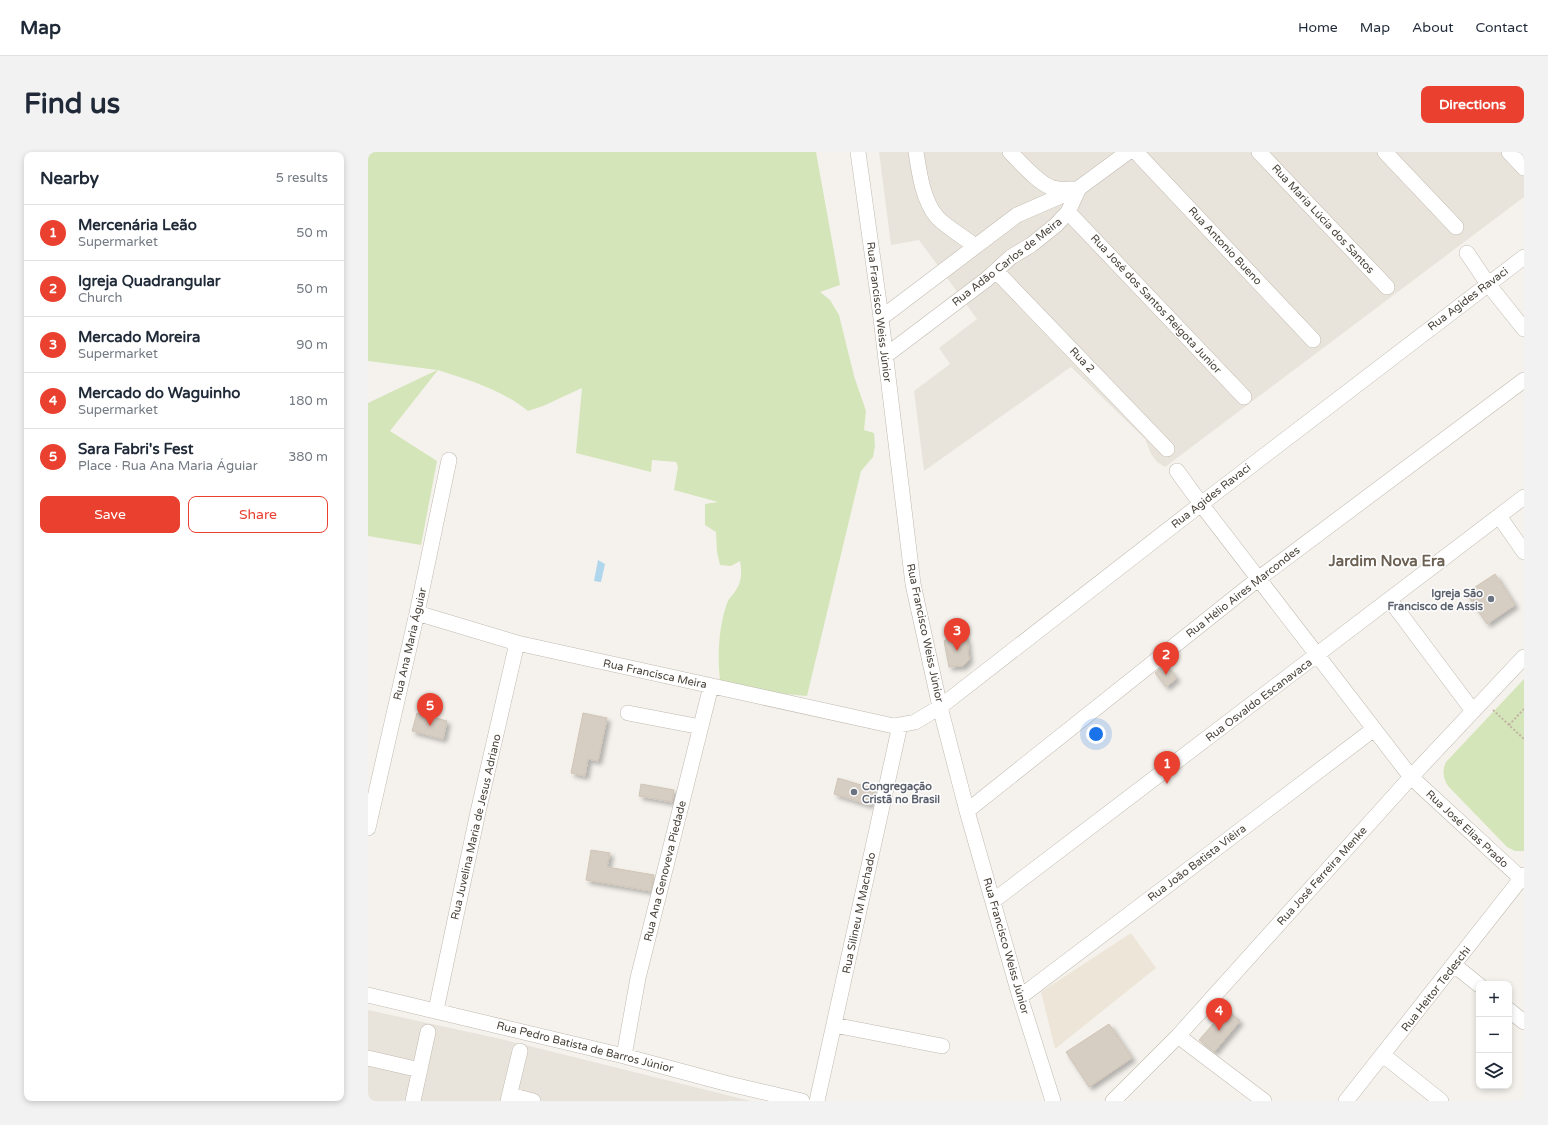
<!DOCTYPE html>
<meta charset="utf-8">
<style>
body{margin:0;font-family:"Varela Round",sans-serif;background:#f2f2f3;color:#1f2937}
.controls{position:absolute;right:12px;bottom:12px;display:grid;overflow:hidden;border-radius:8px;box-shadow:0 2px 6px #0003}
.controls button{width:36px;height:36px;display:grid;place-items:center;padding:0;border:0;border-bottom:1px solid #e0e1e3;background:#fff;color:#1f2937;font:20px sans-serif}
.you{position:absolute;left:728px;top:582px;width:14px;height:14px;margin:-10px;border:3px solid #fff;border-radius:50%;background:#1a73e8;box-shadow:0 0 0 6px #1a73e833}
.badge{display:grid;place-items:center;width:26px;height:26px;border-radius:50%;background:#ea402f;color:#fff;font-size:13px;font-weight:700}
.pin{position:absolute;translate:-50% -33px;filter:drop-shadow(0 1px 2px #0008)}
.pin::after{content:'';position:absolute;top:21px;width:14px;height:12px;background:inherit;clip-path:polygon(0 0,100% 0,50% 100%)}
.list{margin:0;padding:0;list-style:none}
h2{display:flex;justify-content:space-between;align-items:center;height:52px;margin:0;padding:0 16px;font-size:17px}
h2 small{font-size:13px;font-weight:400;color:#747a83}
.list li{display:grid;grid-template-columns:26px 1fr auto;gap:12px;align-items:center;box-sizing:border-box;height:56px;padding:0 16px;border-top:1px solid #e0e1e3}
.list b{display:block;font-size:15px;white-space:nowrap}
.list p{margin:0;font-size:13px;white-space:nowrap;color:#747a83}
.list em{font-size:13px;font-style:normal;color:#747a83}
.actions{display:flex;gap:8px;padding:12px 16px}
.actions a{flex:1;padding:9px 0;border:1px solid #ea402f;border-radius:8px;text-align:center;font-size:14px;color:#ea402f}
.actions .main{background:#ea402f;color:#fff}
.icon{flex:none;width:22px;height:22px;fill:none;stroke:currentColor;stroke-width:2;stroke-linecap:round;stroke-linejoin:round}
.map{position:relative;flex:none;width:1156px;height:949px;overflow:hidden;border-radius:8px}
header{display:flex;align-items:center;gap:24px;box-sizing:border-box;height:56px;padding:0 20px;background:#fff;border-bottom:1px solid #e0e1e3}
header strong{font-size:19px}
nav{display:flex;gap:22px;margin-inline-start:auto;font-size:14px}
.intro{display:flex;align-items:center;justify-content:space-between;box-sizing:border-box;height:96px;padding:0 24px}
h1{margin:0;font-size:28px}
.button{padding:10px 18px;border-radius:8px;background:#ea402f;color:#fff;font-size:14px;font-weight:700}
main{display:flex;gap:24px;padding:0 24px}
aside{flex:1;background:#fff;border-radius:8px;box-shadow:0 2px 6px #0003}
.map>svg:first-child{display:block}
.residential{fill:#e9e4db}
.education{fill:#ede6d8}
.green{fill:#d4e5b9}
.water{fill:#afd6ec}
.building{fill:#d6cdc3;stroke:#d0c5b6;filter:url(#shadow)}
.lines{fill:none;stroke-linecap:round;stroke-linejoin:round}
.minor-casing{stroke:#c0b9af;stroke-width:16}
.path{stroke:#c1b4a2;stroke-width:2;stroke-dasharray:2 2;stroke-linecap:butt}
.minor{stroke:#fff;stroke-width:15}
.worship-dot{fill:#6b7280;stroke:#fff;stroke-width:1.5}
.labels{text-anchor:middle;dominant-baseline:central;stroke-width:3;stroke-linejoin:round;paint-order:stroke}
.street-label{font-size:11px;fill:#49433a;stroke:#fff}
.worship-label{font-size:11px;font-weight:bold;fill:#5b616d;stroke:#fff;text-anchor:end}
.district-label{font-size:15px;font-weight:bold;fill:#6b6052;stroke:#fff}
</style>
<header>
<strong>Map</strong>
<nav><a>Home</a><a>Map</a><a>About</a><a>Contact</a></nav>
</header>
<div class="intro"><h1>Find us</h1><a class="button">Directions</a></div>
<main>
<aside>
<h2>Nearby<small>5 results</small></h2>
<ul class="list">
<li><span class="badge">1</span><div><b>Mercenária Leão</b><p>Supermarket</p></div><em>50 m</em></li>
<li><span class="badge">2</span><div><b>Igreja Quadrangular</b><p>Church</p></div><em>50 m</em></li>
<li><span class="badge">3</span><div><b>Mercado Moreira</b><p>Supermarket</p></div><em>90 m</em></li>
<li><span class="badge">4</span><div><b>Mercado do Waguinho</b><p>Supermarket</p></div><em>180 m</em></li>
<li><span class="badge">5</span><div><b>Sara Fabri's Fest</b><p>Place · Rua Ana Maria Águiar</p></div><em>380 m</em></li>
</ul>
<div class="actions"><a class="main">Save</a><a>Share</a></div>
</aside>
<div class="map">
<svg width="1156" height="949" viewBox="0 0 1156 949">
<defs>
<filter id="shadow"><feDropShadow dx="3.5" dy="3.5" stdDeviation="2" flood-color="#0004"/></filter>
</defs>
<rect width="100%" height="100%" fill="#f5f2ed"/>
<!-- residential -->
<path class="residential" d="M511 0H1156V45L797 315 789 310 783 302 777 287 703 215 556 319 546 239 582 212 571 196 609 167 551 88 523 93Z
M0 858 133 887 383 949H0Z"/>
<!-- education -->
<path class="education" d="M763 781 788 816 687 897 673 840Z"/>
<!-- green -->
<path class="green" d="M0 0H448L472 133 452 140 462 148 471 163 486 224 498 259 496 278 506 281 507 294 505 305 493 319 439 544 395 540 352 528C349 503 351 474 359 451 361 446 365 443 368 438 374 429 374 419 372 409L363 414 352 413 349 400 348 380 337 373V352L350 350 306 338 310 315 308 310 284 308 283 320 208 301 214 236 175 254 160 259C134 238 101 228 70 218L22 279 69 309 53 393 0 384V251L69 218 0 209Z
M1156 527V699H1147L1139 695 1080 634C1075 626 1074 619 1078 610Z"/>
<!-- water -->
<path class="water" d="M230 408 237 412 233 430 226 429Z"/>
<!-- building -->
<path class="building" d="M1127 422 1147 453 1119 472 1098 441Z
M594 480 599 487 601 508 595 514 581 515 576 489 587 482Z
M797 512 809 526 798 535 787 521Z
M49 561 79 569 75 587 44 579Z
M215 561 239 566 230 609 220 607 217 624 203 621Z
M470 626 506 637 502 653 466 642Z
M273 632 306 638 304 650 271 644Z
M223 698 242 701 239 715 286 723 283 739 218 728Z
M858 857 872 869 846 900 831 888Z
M741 872 764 906 721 935 698 900Z"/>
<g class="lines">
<!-- minor casing -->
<g class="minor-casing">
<path id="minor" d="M490 0 512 158 545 432 572 555 599 659 652 845 685 949
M548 0C551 20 555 49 569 65 577 74 597 86 607 94
M642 0C652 10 672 33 685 36 692 38 698 37 704 37
M768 0 945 188
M891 0 1019 135
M1017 0 1088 75
M1141 0 1156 16
M700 60 876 245
M1099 101 1120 132 1156 177
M628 119 799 297
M513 166 649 63 711 36 760 0
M517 204 619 127 643 105 663 93 688 73 700 60 711 36
M809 319 833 352 1043 625 1156 729
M1131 364 1156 400
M1022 448 1105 559
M49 461 149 491 526 574 547 570 572 555 833 352 1156 105
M260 561 333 575
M599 659 890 427 1156 228
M0 676 49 461 81 308
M625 749 1156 345
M1086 813 1111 833
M0 843 256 904 357 931 434 949
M652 845 1006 577
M68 858 110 660 149 491
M1141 858 1156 870
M466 873 574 894
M810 884 896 949
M1015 903 1073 949
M256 904 270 826 343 534
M0 906 52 918
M142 943 165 949
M45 949 60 880
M140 949 152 899
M449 949 532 573
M745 949 810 884 1043 625 1156 505
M978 949 1156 723"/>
</g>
<!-- path -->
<path class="path" d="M1125 558 1156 587
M1141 573 1156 557"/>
<!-- minor -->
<use href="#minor" class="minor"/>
</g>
<!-- markers -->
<g class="worship-dot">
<circle cx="1123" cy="447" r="4"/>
<circle cx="486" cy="640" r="4"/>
</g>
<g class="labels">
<!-- street labels -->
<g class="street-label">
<text transform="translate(955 67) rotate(47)">Rua Maria Lúcia dos Santos</text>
<text transform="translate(857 94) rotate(47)">Rua Antonio Bueno</text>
<text transform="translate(639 110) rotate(-38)">Rua Adão Carlos de Meira</text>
<text transform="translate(1100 147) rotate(-37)">Rua Agides Ravaci</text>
<text transform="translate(788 152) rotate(47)">Rua José dos Santos Reigota Junior</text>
<text transform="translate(511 160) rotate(83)">Rua Francisco Weiss Júnior</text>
<text transform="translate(714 208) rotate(46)">Rua 2</text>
<text transform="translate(843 344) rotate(-38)">Rua Agides Ravaci</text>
<text transform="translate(875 440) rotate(-38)">Rua Hélio Aires Marcondes</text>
<text transform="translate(557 481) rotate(78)">Rua Francisco Weiss Júnior</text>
<text transform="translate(42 492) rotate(-77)">Rua Ana Maria Águiar</text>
<text transform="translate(287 522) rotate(12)">Rua Francisca Meira</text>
<text transform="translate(891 548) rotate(-37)">Rua Osvaldo Escanavaca</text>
<text transform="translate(108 675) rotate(-77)">Rua Juvelina Maria de Jesus Adriano</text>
<text transform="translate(1099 677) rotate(43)">Rua José Elias Prado</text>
<text transform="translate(829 711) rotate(-37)">Rua João Batista Viêira</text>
<text transform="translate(297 719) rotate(-76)">Rua Ana Genoveva Piedade</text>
<text transform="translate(954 724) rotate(-48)">Rua José Ferreira Menke</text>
<text transform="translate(491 761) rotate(-78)">Rua Silineu M Machado</text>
<text transform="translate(638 794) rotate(74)">Rua Francisco Weiss Júnior</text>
<text transform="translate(1068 837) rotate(-52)">Rua Heitor Tedeschi</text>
<text transform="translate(217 895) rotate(14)">Rua Pedro Batista de Barros Júnior</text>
</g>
<!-- worship labels -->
<g class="worship-label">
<text x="1115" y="441">Igreja São<tspan x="1115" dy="13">Francisco de Assis</tspan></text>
<text x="494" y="634" text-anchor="start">Congregação<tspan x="494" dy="13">Cristã no Brasil</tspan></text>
</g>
<!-- district labels -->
<g class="district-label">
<text x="1019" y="409">Jardim Nova Era</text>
</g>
</g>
</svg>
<div class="controls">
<button>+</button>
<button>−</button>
<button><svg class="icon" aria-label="layers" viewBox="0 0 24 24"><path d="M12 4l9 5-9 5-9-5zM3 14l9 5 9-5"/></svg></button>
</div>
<div class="you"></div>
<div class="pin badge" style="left:799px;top:632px">1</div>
<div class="pin badge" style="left:798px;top:523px">2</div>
<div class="pin badge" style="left:589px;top:499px">3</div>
<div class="pin badge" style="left:851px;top:879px">4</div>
<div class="pin badge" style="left:62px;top:574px">5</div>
</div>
</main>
